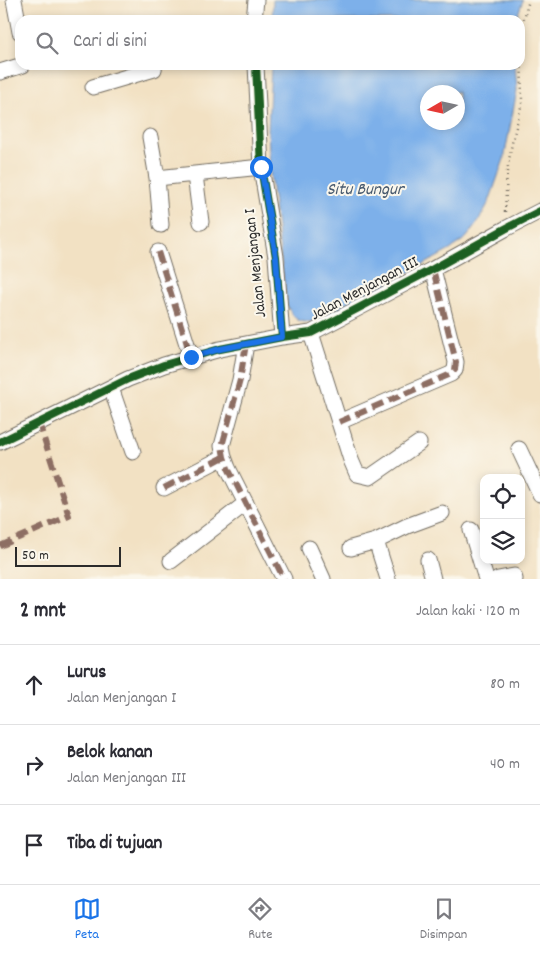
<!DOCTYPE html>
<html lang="id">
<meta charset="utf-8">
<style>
body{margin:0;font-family:Dekko,sans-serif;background:#f2f2f3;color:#2b2b33}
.controls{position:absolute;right:15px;bottom:15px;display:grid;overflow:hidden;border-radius:10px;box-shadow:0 2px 8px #0003}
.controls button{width:45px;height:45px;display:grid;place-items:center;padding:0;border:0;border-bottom:1px solid #e1e1e2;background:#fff;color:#2b2b33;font:25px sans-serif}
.compass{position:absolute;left:420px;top:85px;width:45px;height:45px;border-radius:50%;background:#fff;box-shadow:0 2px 8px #0003;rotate:261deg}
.scale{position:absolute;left:15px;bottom:12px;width:106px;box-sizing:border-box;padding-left:5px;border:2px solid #2b2b2b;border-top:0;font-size:14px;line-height:18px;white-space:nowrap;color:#2b2b2b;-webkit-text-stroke:4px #fbf7ec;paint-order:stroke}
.stop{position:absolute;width:15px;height:15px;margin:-11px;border:4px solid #1a73e8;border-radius:50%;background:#fff}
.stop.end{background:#1a73e8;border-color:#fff;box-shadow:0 1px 5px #0008}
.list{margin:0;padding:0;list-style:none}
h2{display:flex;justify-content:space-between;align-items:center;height:65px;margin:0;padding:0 20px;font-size:21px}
h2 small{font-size:16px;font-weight:400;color:#7c7c81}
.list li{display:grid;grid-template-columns:32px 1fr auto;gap:15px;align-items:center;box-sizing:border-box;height:80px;padding:0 20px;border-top:1px solid #e1e1e2}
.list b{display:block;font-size:19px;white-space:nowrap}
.list p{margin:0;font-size:16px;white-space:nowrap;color:#7c7c81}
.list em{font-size:16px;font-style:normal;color:#7c7c81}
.icon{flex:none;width:28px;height:28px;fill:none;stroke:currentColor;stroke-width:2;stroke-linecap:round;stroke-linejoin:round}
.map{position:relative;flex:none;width:540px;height:579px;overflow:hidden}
.search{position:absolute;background:#fff;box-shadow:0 2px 8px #0003;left:15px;right:15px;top:15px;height:55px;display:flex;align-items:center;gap:12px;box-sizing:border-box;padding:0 18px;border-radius:15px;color:#7c7c81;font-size:19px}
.sheet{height:305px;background:#fff}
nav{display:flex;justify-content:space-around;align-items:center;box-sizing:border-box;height:70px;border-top:1px solid #e1e1e2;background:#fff;font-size:14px;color:#7c7c81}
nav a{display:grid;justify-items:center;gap:2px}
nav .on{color:#1a73e8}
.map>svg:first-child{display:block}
.water{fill:#7db0ea;stroke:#546e8a;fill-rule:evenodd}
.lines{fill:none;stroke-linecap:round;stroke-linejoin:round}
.minor-casing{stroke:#716b60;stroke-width:17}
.path{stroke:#716b60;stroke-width:2.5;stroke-dasharray:1 4;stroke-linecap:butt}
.minor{stroke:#fff;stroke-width:15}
.quiet{stroke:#8d6e63;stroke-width:6;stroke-dasharray:12 6;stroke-linecap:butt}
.cycleway-casing{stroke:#fbf7ec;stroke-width:11}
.cycleway{stroke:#1b5e20;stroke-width:8}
.route{stroke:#1a73e8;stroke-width:6}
.labels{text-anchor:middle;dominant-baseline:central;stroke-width:4;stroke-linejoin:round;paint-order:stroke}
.street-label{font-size:16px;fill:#2b2b2b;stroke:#fbf7ec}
.water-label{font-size:18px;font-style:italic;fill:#485a6e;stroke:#fbf7ec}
</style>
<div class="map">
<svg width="540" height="579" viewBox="0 0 540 579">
<rect width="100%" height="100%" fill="#fbf7ec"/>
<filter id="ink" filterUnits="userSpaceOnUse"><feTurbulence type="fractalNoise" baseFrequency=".02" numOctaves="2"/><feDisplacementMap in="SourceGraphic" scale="10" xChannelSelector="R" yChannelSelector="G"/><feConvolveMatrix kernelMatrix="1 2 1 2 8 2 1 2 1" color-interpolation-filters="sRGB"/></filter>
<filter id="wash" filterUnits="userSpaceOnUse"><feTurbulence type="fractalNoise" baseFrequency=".0096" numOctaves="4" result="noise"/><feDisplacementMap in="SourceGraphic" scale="20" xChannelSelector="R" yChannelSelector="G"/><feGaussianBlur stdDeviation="1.12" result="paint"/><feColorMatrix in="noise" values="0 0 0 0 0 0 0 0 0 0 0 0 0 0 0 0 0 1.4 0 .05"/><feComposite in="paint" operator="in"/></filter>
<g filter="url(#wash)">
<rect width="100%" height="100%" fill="#f2e1c3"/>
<!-- water -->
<path class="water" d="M273 0H523L516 20H272Z
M271 65H515L517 90 504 159 489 202 478 222 467 237 450 250 336 313C326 317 312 325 300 321 294 319 290 311 287 306L270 173 268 131ZM428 92H458V122H428Z"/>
</g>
<g filter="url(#ink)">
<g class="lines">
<!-- minor casing -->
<g class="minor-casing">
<path id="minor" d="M14 0 20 32
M254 20 256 0
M256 65 261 167 276 257 282 337
M0 72 23 65
M93 87 154 69 155 65
M150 137 157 178 161 225
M195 175 201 222
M157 178 261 167
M158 252 191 357
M311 333 351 460 357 474 370 477 419 443
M246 344 240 380 222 446 224 457 228 468 284 579
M111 388 133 452
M339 422 451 374 455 370 456 362 433 269
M0 442 128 379 164 365 220 349 282 337 311 333 433 269 505 229 540 211
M519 449 540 494
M164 488 224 457
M471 530 486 579
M376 541 388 579
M309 548 323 579
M351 548 376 541 407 526 442 513
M428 560 433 579
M171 561 246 503
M498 579 514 576 515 579"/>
</g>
<!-- path -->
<path class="path" d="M505 212 507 172 512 143 522 103 521 30 529 0"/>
<!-- minor -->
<use href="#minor" class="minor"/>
<!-- quiet -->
<path class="quiet" d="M158 252 191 357
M246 344 240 380 222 446 224 457 228 468 284 579
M339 422 451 374 455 370 456 362 433 269
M164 488 224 457
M0 546 69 516 39 423"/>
<!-- cycleway casing -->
<g class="cycleway-casing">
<path id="cycleway" d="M256 65 261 167 276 257 282 337
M0 442 128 379 164 365 220 349 282 337 311 333 433 269 505 229 540 211"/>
</g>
<!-- cycleway -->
<use href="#cycleway" class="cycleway"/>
</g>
</g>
<g class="lines" filter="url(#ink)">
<!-- route -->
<path class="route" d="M191 357 220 349 282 337 276 257 261 167"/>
</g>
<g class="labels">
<!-- street labels -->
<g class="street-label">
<text transform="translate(256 263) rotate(-96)">Jalan Menjangan I</text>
<text transform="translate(365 289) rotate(-28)">Jalan Menjangan III</text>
</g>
<!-- water labels -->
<g class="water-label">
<text x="365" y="190">Situ Bungur</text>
</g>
</g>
</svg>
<div class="controls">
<button><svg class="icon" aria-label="locate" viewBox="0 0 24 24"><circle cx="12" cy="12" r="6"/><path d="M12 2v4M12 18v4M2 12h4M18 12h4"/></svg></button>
<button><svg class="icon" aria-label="layers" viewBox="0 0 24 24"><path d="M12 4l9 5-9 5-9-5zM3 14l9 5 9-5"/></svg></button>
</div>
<svg class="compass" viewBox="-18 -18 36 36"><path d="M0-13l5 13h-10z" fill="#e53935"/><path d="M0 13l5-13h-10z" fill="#7c7c81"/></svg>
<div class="scale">50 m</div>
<div class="stop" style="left:261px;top:167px"></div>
<div class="stop end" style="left:191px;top:357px"></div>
<div class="search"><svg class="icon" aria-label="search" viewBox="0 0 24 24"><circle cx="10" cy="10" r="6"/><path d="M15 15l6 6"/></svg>Cari di sini</div>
</div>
<section class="sheet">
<h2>2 mnt<small>Jalan kaki · 120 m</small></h2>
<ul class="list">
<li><svg class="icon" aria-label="ahead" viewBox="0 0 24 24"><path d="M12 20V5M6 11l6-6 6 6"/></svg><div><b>Lurus</b><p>Jalan Menjangan I</p></div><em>80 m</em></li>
<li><svg class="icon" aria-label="right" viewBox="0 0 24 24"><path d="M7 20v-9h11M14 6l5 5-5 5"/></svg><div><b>Belok kanan</b><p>Jalan Menjangan III</p></div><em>40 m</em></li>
<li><svg class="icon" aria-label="arrive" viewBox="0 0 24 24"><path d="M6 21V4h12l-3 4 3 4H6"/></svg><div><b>Tiba di tujuan</b></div></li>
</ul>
</section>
<nav>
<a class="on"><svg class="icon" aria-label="map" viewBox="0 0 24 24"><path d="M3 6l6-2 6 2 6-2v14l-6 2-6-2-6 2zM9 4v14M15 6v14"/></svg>Peta</a>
<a><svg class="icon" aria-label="directions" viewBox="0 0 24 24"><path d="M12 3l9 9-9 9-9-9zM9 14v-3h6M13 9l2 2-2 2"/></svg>Rute</a>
<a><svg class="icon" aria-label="saved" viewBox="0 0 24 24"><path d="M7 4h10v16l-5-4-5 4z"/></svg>Disimpan</a>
</nav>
